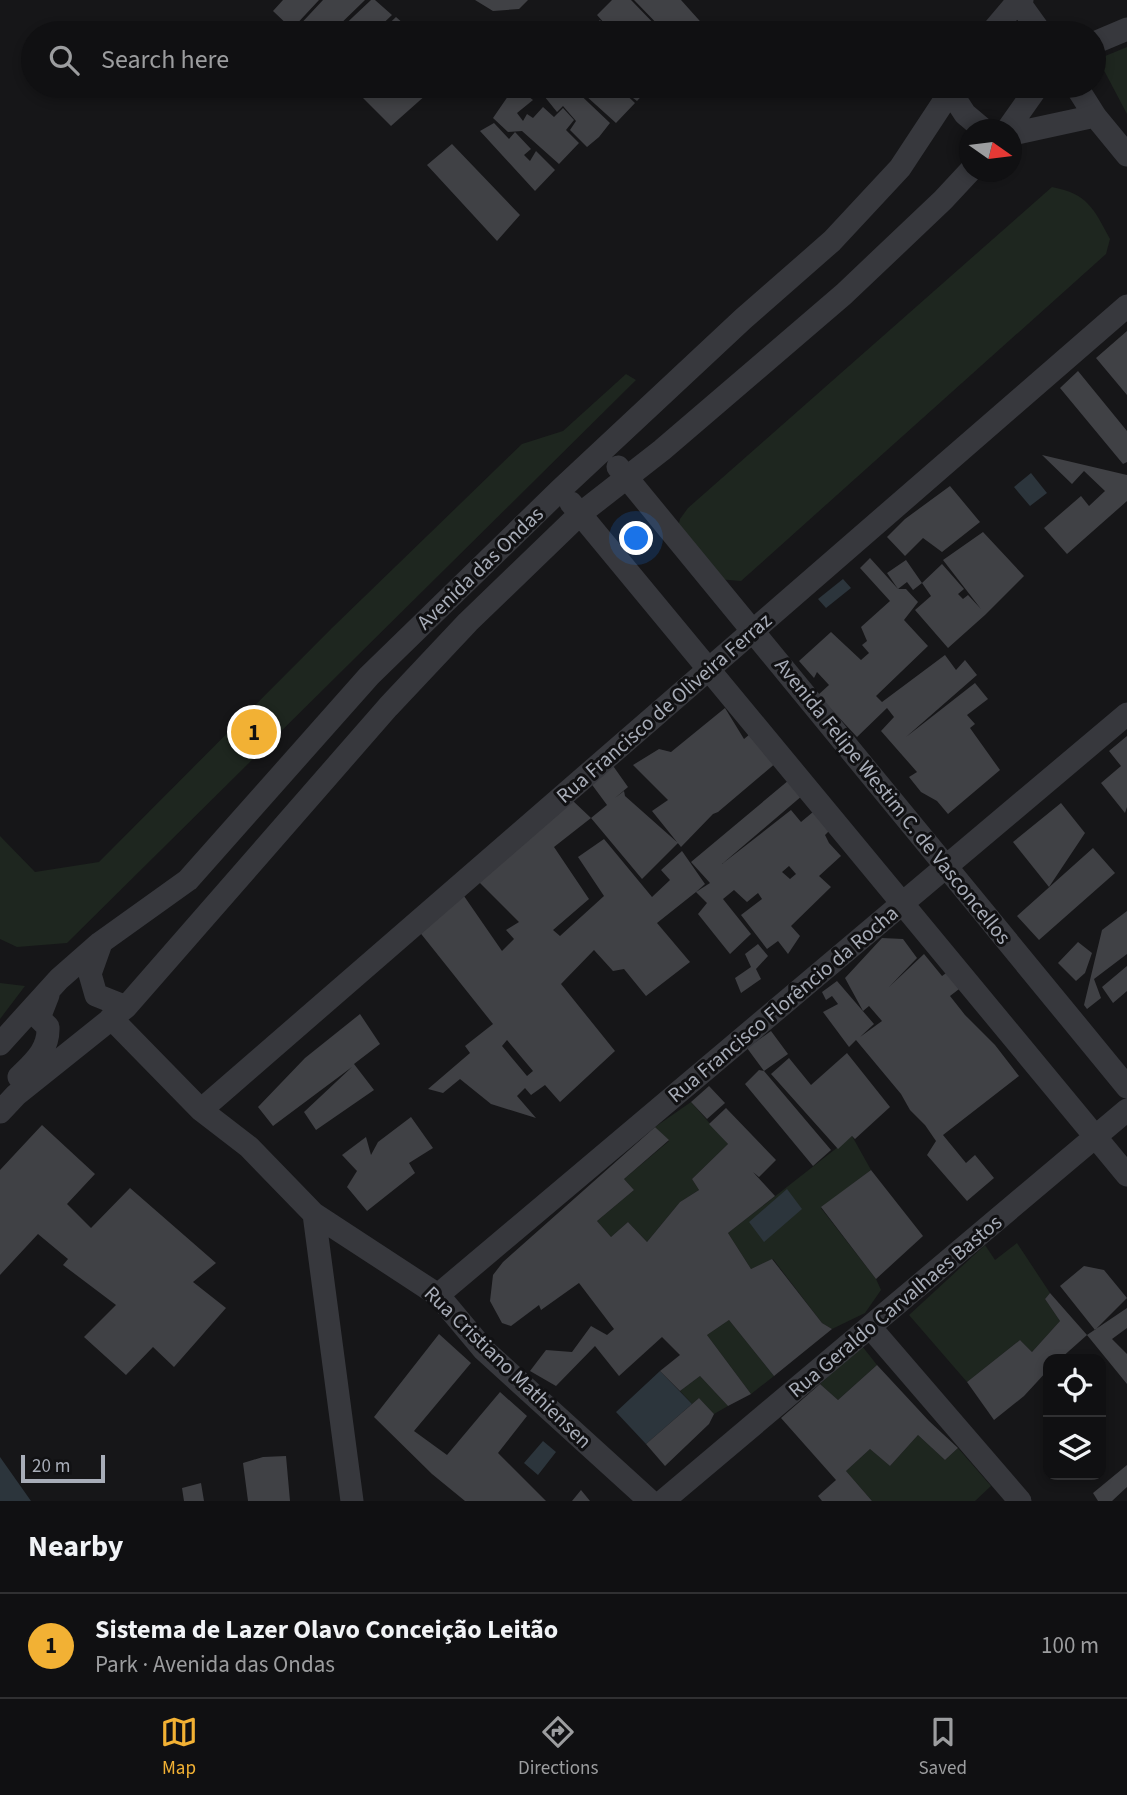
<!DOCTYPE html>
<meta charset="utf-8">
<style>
body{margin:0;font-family:"Source Sans 3",sans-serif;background:#1e1e20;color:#f1f3f6}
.controls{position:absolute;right:21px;bottom:21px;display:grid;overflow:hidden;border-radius:14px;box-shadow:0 4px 10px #0003}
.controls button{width:63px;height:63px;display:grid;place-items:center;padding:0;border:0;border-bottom:2px solid #303032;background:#101012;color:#f1f3f6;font:35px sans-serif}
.compass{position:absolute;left:959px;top:119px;width:63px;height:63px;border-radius:50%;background:#101012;box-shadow:0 4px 10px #0003;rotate:104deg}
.scale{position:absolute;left:21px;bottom:18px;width:84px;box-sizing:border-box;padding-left:7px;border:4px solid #a8adb8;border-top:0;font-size:19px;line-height:24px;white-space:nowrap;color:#a8adb8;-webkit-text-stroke:5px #111113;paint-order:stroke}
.you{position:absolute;left:637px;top:539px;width:24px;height:24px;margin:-18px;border:5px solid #fff;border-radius:50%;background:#1a73e8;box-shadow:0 0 0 10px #1a73e833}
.badge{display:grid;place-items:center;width:46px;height:46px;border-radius:50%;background:#f2b134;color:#111;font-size:23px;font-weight:700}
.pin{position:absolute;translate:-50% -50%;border:4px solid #fff;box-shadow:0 2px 7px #0006}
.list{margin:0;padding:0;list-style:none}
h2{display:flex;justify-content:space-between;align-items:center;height:91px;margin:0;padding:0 28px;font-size:30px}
h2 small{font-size:23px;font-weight:400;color:#9c9d9f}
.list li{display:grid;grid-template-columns:46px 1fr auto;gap:21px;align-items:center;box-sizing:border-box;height:105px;padding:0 28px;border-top:2px solid #303032}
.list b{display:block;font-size:26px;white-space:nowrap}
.list p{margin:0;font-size:23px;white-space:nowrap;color:#9c9d9f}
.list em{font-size:23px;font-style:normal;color:#9c9d9f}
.icon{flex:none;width:38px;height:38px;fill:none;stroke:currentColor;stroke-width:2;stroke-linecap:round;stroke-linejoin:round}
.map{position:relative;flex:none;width:1127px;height:1501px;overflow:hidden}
.search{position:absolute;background:#101012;box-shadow:0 4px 10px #0003;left:21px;right:21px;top:21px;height:77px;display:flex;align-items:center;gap:18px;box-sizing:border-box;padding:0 24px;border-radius:38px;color:#9c9d9f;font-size:26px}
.sheet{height:196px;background:#101012}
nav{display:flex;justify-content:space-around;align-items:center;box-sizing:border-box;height:98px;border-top:2px solid #303032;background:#101012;font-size:19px;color:#9c9d9f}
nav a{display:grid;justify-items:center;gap:4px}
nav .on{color:#f2b134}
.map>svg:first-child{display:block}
.green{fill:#1e261f}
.water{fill:#2c353c}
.building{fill:#404145;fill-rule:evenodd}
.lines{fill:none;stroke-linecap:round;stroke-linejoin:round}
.minor{stroke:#37383d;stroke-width:23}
.labels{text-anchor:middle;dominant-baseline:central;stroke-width:6;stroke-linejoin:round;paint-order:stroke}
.street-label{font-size:21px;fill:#a8adb8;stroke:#111113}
</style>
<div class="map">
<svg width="1127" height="1501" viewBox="0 0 1127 1501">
<rect width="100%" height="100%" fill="#161618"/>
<!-- green -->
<path class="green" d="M1127 47V114L1098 59Z
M1052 187C1088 194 1094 209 1110 239L1106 254 741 581 705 578 676 535 680 519 688 508Z
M626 374 636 380 67 943 17 947 0 939V836L35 872 99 862 332 628 522 444 563 431Z
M0 983 25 986 0 1019Z
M691 1102 728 1144 692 1179 699 1190 680 1202 647 1242 628 1222 611 1237 597 1221 634 1190 624 1179 669 1141 655 1127Z
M852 1136 871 1170 821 1208 876 1279 881 1290 865 1313 832 1329 822 1323 773 1259 751 1269 728 1233Z
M1017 1243 1050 1293 1045 1299 1060 1321 1032 1352 1020 1340 967 1382 909 1315 985 1245 995 1260Z
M729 1320 774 1376 751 1394 707 1335Z
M862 1346 877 1365 838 1400 820 1384Z
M700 1376 728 1406 714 1414 699 1398 692 1404 680 1391Z
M918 1435 945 1460 958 1448 991 1486 975 1501H872L846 1471 870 1449 890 1466Z"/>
<!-- water -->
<path class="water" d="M1031 473 1047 493 1030 506 1014 487Z
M843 579 851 588 826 608 818 599Z
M787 1189 802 1209 764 1242 749 1222Z
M660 1371 692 1404 646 1444 616 1412Z
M543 1441 556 1452 538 1475 524 1463Z
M0 1457 31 1501H0Z"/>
<!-- building -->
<path class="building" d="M283 0H319L292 29 273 11Z
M323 0H365L331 33H298L295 30Z
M371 0H375L392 15 373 33H336Z
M475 0H528L519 9 493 11Z
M612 0H631L663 33H613L597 15Z
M634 0H681L707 29 702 33H666Z
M396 17 414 33H379Z
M600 20 611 33H583Z
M372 86H436L391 126 361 96Z
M515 86 533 100 517 113 523 121 527 114 533 118 543 107 554 117 563 108 574 120 566 130 579 143 559 164 522 131 508 132 493 118Z
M536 86H571L610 123 599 137 587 147 570 130 576 121 563 106 557 112Z
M575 86H617L635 103 616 123Z
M617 86H651L637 101Z
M494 123 509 139 515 132 531 149 524 155 530 161 536 151 555 170 535 191 480 131Z
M452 144 520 215 497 241 427 165Z
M1127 331V395L1096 358Z
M1078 371 1127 431V462L1123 464 1060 388Z
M1042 455 1127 475V501L1067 554 1044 528 1081 496 1089 506 1105 491 1084 471 1072 484Z
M950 486 980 522 942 552 923 538 905 556 887 537 905 519Z
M983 532 1024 576 985 615 948 648 915 610 931 596 922 583 942 564 964 589 958 594 963 599 968 595 981 609 943 560Z
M870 558 898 589 887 573 906 560 922 583 913 590 907 582 898 589H906L918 602 904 620 928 646 876 696 882 702 945 655 956 670 965 660 977 675 906 737 975 683 988 699 967 715 975 724 970 728 1000 770 948 814 937 801 921 792 909 777 917 772 881 731 894 717 887 708 857 737 818 695 829 685 817 672 814 678 799 661 831 632 861 660 869 653 862 645 867 641 861 627 890 601 860 568Z
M725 708 744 739 750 734 777 762 718 812 713 814 681 847 652 811 668 800 633 765 659 749 671 752Z
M1127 736V807L1125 813 1101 783 1121 766 1109 751Z
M611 763 628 787 615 798 624 791 625 796 678 843 642 879 591 818 607 805 590 782Z
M789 780 803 795 722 864 791 810 801 822 813 812 830 830 825 835 829 843 841 856 819 876 831 887 791 926 800 936 788 954 778 941 767 949 741 915 762 899 758 893 747 902 734 890 723 899 751 934 730 954 698 914 707 903 696 892 657 923 690 962 646 996 624 969 613 971 594 950 561 984 615 1051 560 1102 545 1085 531 1095 525 1088 517 1096 536 1118 491 1104 460 1079 443 1093 428 1089 470 1053 465 1046 493 1024 418 930 464 896 502 951 514 939 506 930 519 922 476 879 572 800 591 818 554 847 589 899 553 930 560 936 604 896 578 857 604 839 652 897 670 880 661 870 682 851 705 884 696 892 710 883 691 862ZM789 866 796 874 790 879 782 872ZM507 1040 533 1071 527 1076 502 1046Z
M1061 803 1085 833 1049 887 1013 842Z
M1093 848 1115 873 1039 940 1017 916Z
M1127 911V954L1094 979 1101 998 1087 1009 1084 1005 1102 930Z
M882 938 903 939 917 958 889 987 924 954 942 976 949 971 963 986 950 996 965 1015 995 1045 1019 1076 943 1135 966 1163 975 1155 994 1178 967 1201 927 1155 936 1141 925 1125 910 1110 901 1094 856 1040 849 1047 823 1012 838 1004 832 996 826 1000 822 992 837 981 874 1024 860 1037 882 1021 869 1006 863 1011 845 978Z
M1078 942 1092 953 1085 973 1076 981 1058 963Z
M758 944 768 956 756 969 761 979 741 993 735 978 751 967 745 954Z
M1127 966V991L1113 1003 1102 987Z
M360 1014 380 1044 354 1064 374 1090 316 1130 304 1112 352 1067 273 1126 258 1107 305 1058Z
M771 1031 788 1054 764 1071 831 1150 813 1166 745 1084 759 1070 764 1071 747 1048Z
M847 1053 890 1107 855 1139 852 1136 838 1149 771 1074 789 1058 811 1085Z
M709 1086 725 1103 707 1119 691 1102Z
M726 1108 776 1160 759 1177 753 1172 775 1196 728 1233 751 1269 772 1259 822 1323 832 1329 774 1376 729 1320 707 1335 751 1394 728 1406 700 1376 680 1391 660 1371 680 1355 662 1337 619 1376 595 1346 556 1386 530 1371 546 1350 572 1352 591 1326 607 1335 614 1329 579 1283 541 1310 539 1305 511 1326 502 1323 490 1301 493 1275 503 1262 655 1127 669 1140 624 1179 634 1190 597 1221 611 1237 628 1222 647 1242 680 1202 699 1190 692 1179 728 1144 709 1124Z
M411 1117 433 1148 409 1163 415 1173 367 1211 347 1187 357 1171 342 1155 366 1137 371 1155 378 1142Z
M42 1125 95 1174 67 1204 91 1228 130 1188 216 1263 193 1282 226 1308 174 1367 153 1347 126 1375 84 1337 116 1305 63 1265 68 1259 38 1234 0 1275V1170Z
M871 1170 923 1236 876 1279 821 1207Z
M1084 1266 1104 1270 1127 1298 1095 1330 1060 1286Z
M1050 1293 1087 1335 1060 1359H1048V1370L1024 1396 994 1420 967 1382 1020 1340 1032 1352 1060 1321 1045 1299Z
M1127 1308V1328L1112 1339 1127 1354V1384L1087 1335Z
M439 1334 471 1363 414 1431 447 1455 500 1392 527 1416 498 1453 546 1501H465L432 1474 374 1417Z
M877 1365 929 1421 958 1448 945 1460 918 1435 890 1466 870 1449 846 1471 872 1501H822L818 1496 836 1480 781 1418 820 1384 838 1400Z
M699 1398 714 1414 709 1424 665 1466 646 1444Z
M286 1456 290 1501H248L243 1463 263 1457Z
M1127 1465V1487L1112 1501H1098L1093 1493Z
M201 1483 204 1501H184L182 1488Z
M581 1490 590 1501H572Z"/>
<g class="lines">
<!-- minor -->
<path class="minor" d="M1018 1 1041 33
M991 33 1018 1 1022 0
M1094 43 1127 29
M1076 86 1095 116 1127 155
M950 91 965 114 984 130
M1007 130 1038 86
M1012 134 1095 116
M618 467 1127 1087
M571 503 1127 1175
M100 946 90 974 96 995 126 1007
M111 1018 201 1110 249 1147 314 1214 438 1295 484 1350 650 1501
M0 1044 59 979 100 943 188 880 369 676 560 490 743 319 832 241 900 168 954 86
M19 1077C34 1062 49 1050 48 1027L39 1018 48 995
M201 1110 1127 306
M0 1112 16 1095 126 1007 388 707 468 622 580 514 662 450 844 294 943 200 970 171
M314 1214 352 1501
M438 1295 1127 714
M870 1327 1020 1501
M663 1501 1127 1110"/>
</g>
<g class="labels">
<!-- street labels -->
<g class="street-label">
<text transform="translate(480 568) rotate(-44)">Avenida das Ondas</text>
<text transform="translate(664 708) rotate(-41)">Rua Francisco de Oliveira Ferraz</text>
<text transform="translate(893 801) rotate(51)">Avenida Felipe Westim C. de Vasconcellos</text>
<text transform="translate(783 1004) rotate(-40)">Rua Francisco Florêncio da Rocha</text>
<text transform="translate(895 1306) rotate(-40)">Rua Geraldo Carvalhaes Bastos</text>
<text transform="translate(508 1367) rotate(44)">Rua Cristiano Mathiensen</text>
</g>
</g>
</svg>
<div class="controls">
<button><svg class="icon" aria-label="locate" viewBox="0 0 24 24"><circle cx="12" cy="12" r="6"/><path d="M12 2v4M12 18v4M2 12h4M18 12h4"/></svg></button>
<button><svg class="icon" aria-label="layers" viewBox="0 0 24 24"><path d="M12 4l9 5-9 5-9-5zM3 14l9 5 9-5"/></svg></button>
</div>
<svg class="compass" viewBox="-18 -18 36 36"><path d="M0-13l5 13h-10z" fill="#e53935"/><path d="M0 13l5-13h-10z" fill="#9c9d9f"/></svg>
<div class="scale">20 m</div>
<div class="you"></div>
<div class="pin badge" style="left:254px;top:732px">1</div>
<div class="search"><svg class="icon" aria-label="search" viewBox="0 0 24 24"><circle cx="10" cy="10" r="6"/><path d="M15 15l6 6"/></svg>Search here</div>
</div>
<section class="sheet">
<h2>Nearby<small></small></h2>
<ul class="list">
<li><span class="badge">1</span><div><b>Sistema de Lazer Olavo Conceição Leitão</b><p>Park · Avenida das Ondas</p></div><em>100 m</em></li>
</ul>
</section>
<nav>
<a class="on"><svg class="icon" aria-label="map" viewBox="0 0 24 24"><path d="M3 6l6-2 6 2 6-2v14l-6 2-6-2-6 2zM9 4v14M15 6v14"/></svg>Map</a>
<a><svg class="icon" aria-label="directions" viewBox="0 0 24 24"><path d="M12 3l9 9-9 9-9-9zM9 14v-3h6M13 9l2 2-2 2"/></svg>Directions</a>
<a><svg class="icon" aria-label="saved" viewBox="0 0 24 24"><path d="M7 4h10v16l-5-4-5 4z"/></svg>Saved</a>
</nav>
